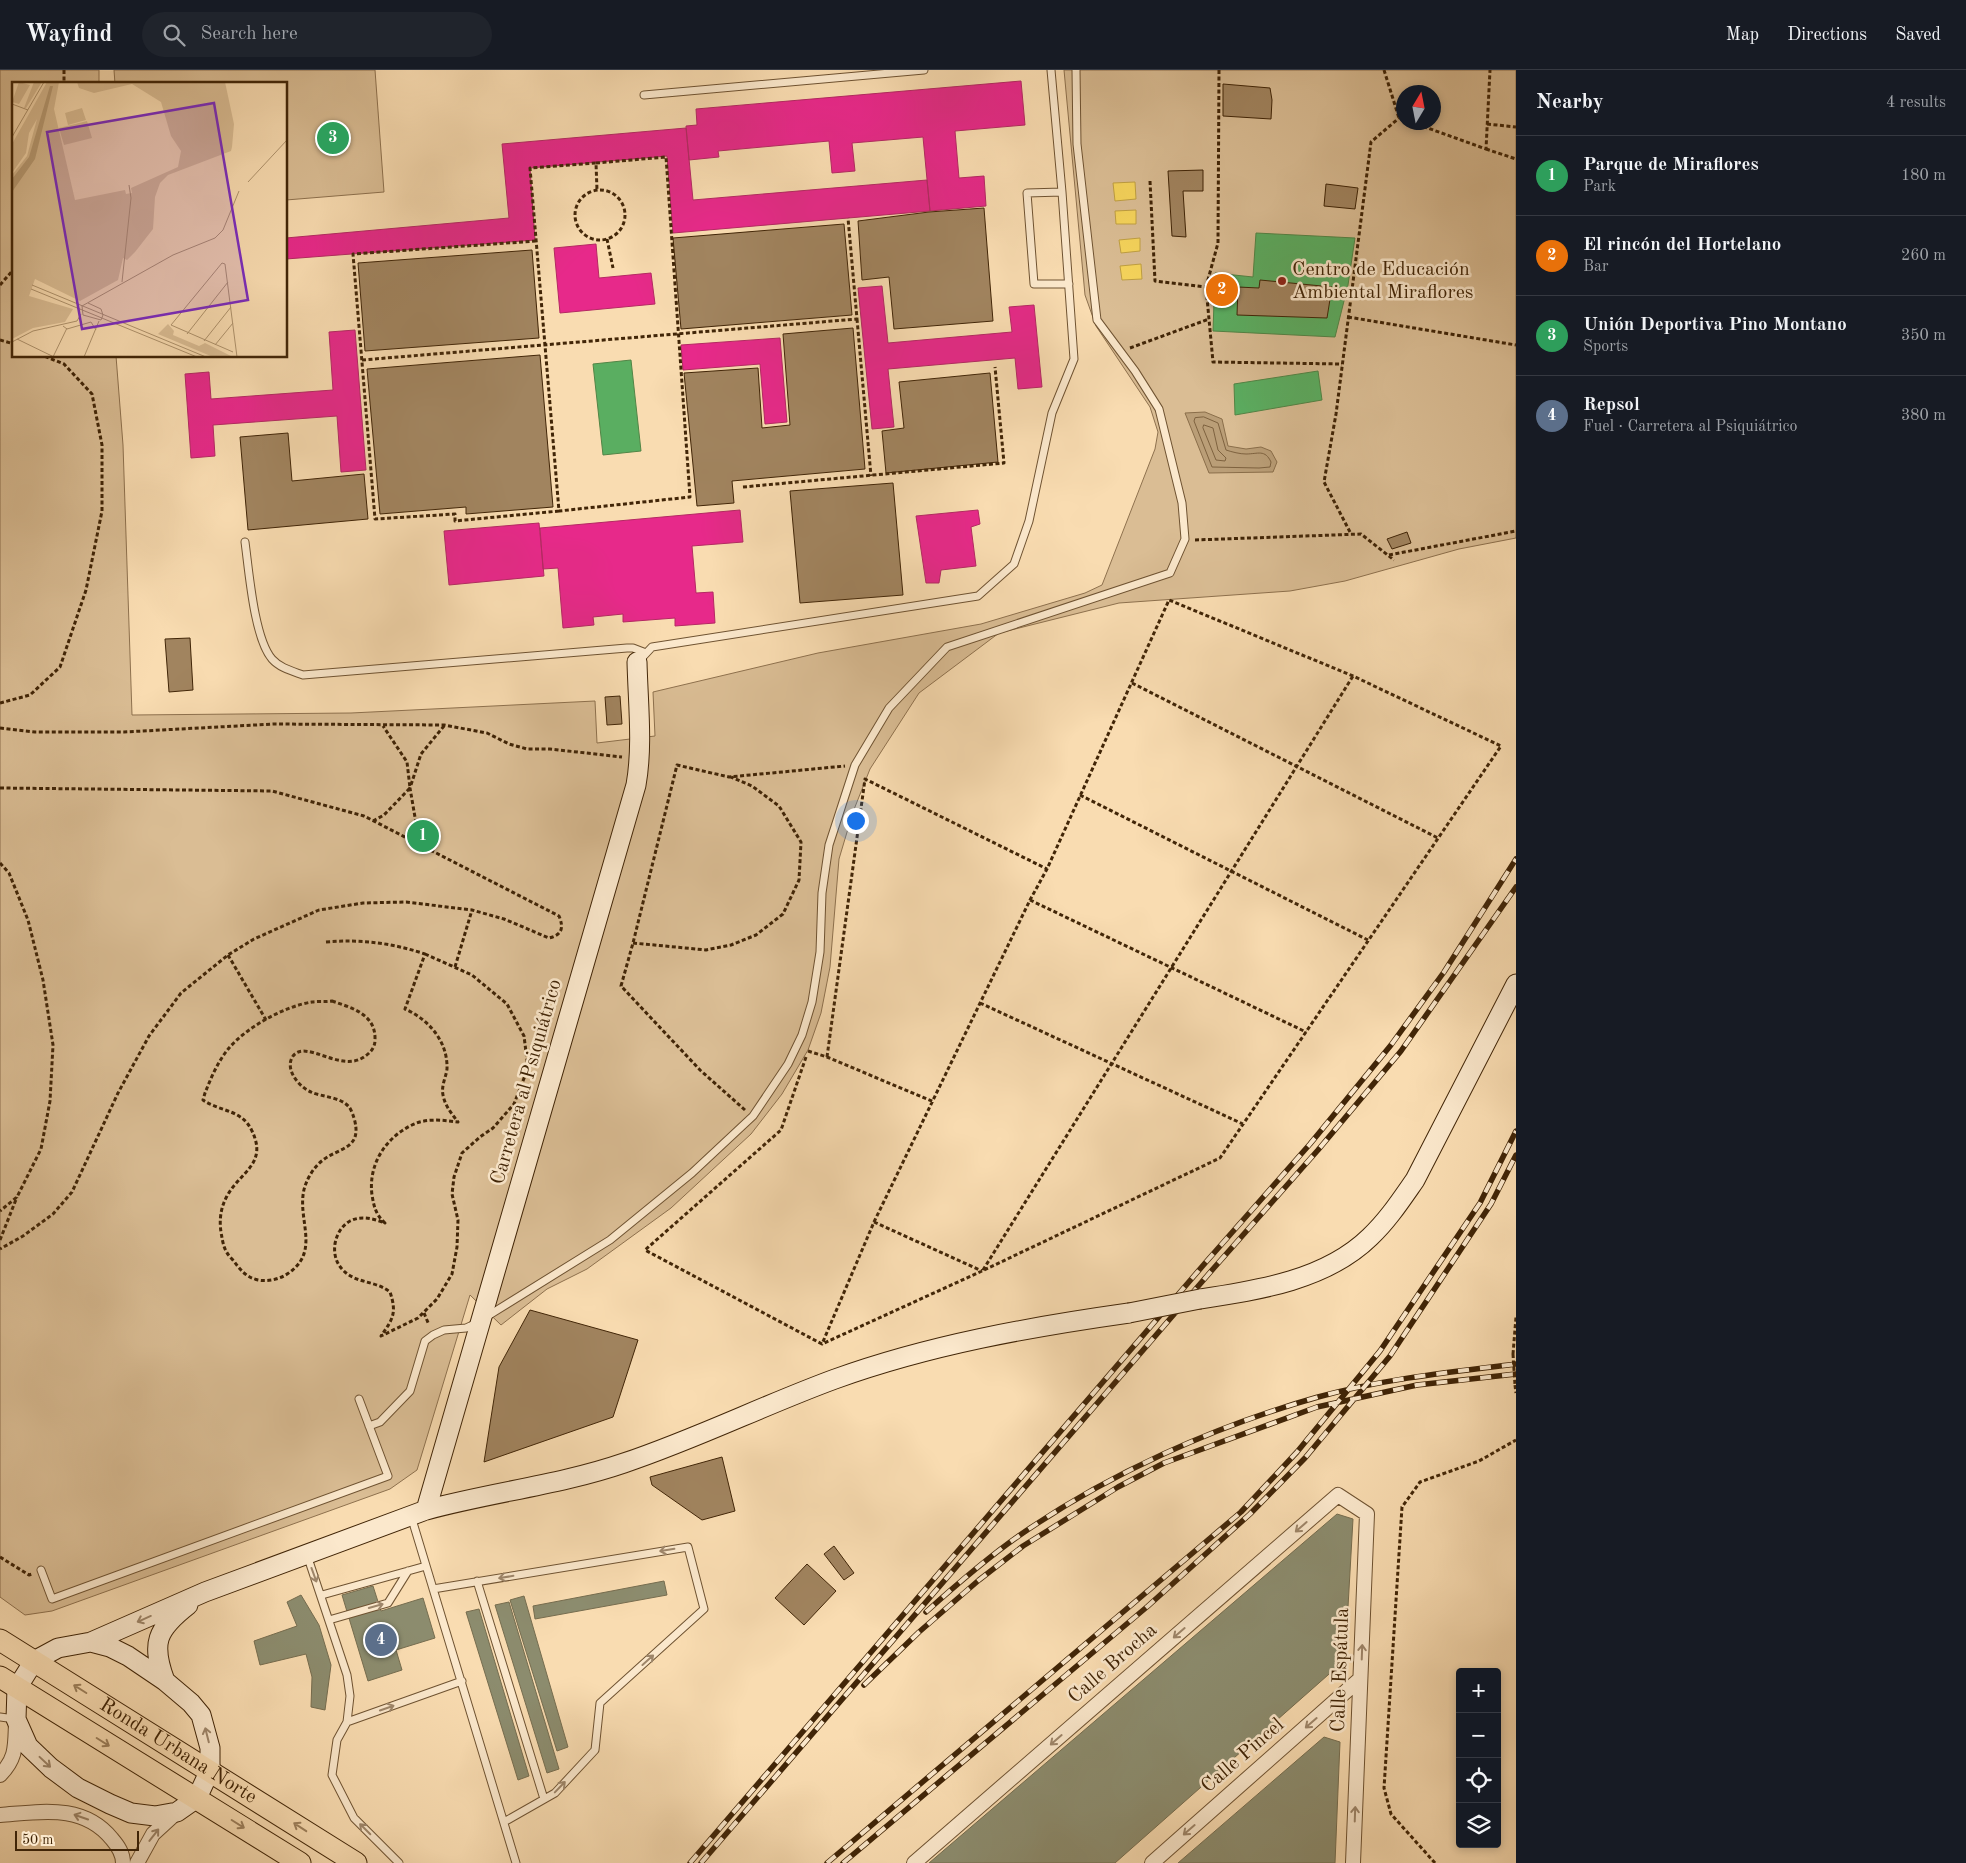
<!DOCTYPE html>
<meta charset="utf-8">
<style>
body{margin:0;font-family:"Old Standard TT",serif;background:#20242c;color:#f1f3f6}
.controls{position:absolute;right:15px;bottom:15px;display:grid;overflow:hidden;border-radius:5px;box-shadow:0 2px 8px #0003}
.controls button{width:45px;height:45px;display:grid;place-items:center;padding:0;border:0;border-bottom:1px solid #363941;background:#171b24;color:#f1f3f6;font:25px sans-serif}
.compass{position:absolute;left:1396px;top:15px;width:45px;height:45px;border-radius:50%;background:#171b24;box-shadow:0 2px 8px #0003;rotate:10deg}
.scale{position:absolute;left:15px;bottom:12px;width:124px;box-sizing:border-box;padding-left:5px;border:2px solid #412507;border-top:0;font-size:14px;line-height:18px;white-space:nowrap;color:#412507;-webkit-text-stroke:4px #fbe8cc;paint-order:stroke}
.you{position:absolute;left:855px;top:750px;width:18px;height:18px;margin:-12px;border:4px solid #fff;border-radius:50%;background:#1a73e8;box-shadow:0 0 0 8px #1a73e833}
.badge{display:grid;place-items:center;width:32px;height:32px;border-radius:50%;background:#ea580c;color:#fff;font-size:16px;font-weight:700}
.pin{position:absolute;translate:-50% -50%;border:2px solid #fff;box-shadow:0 1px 5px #0006}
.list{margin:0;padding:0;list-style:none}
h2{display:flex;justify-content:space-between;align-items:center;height:65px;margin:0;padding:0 20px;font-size:21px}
h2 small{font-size:16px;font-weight:400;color:#9ea1a6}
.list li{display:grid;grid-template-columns:32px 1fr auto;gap:15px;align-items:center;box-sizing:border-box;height:80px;padding:0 20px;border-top:1px solid #363941}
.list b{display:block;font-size:19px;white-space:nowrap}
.list p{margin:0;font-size:16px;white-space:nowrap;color:#9ea1a6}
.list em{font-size:16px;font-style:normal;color:#9ea1a6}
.icon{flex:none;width:28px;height:28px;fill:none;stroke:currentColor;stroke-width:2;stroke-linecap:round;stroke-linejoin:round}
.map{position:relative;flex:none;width:1516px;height:1793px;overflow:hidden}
header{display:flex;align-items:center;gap:30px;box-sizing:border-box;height:70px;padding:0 25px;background:#171b24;border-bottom:1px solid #363941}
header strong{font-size:24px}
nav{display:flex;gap:28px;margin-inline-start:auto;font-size:18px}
.search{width:350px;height:45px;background:#20242c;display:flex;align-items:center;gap:12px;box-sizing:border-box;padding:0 18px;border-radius:28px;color:#9ea1a6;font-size:19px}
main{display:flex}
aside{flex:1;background:#171b24}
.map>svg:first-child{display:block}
.green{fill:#dabd94;stroke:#8e714e;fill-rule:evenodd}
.water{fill:#ba9e77;stroke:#8a6e4a}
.homes{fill:#f6d55c;stroke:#c0a042}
.health{fill:#e7298a;stroke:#b52863}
.public{fill:#5aae61;stroke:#528546}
.industry{fill:#8c8c6e;stroke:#766d4f}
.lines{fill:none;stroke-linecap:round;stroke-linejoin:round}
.shore{stroke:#7e623f;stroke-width:1}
.building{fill:#a1845f;stroke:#412507}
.lane-casing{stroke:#6f5332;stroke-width:9}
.street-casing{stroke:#6f5332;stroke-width:16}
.secondary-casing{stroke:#412507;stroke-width:21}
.primary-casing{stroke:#412507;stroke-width:23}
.path{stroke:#412507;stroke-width:3;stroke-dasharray:4 2.5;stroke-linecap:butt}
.lane{stroke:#fbe8cc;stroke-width:7}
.street{stroke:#fbe8cc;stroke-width:14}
.secondary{stroke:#fbe8cc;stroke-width:19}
.primary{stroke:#f9dcb1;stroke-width:21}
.rail-casing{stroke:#412507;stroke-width:5.5}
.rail{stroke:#fbe8cc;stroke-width:4;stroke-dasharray:11;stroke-linecap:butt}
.secondary-bridge-casing{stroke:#412507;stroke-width:21;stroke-linecap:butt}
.path-bridge{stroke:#412507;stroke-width:3;stroke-dasharray:4 2.5;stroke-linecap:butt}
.secondary-bridge{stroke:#fbe8cc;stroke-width:19}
.oneway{stroke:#9e866a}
.oneway2{stroke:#9d805c}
.poi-dot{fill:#8f2418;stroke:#fbe8cc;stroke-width:2}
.labels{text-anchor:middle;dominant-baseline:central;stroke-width:5;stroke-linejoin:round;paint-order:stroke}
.poi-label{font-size:20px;fill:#412507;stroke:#fbe8cc;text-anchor:start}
.street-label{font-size:20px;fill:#412507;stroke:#fbe8cc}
.inset-road{fill:none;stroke:#af936d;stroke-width:1}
.view{fill:#7b2cbf;fill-opacity:0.15;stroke:#7b2cbf;stroke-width:2.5}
.inset-edge{fill:none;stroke:#412507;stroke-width:2.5}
</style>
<header>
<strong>Wayfind</strong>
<div class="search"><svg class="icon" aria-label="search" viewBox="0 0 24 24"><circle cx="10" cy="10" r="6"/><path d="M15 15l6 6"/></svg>Search here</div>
<nav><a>Map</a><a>Directions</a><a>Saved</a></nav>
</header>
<main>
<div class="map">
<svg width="1516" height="1793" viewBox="0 0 1516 1793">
<rect width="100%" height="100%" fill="#f9dcb1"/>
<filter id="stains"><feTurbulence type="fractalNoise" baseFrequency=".004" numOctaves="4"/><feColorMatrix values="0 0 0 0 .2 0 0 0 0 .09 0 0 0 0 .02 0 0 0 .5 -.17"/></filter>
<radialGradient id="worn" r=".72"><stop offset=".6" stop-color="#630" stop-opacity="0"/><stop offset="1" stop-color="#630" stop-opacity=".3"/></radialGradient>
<!-- green -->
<path class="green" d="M0 0H99V14H14V286H116L123 375 132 645 351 643 595 631 597 673 655 666 653 622 818 583 981 554 1085 523 1102 515 1155 379 1158 362 1150 337 1096 256 1085 225 1064 0H1516V468L1459 479 1345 511 1290 521 1119 533 999 563 919 623 870 699 853 742 839 789 830 897 821 943 808 980 782 1024 751 1064 671 1138 587 1199 547 1219 501 1255 470 1225 417 1400 390 1419 52 1541 25 1545 0 1527ZM1404 22H1434V52H1404Z
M114 0H375L384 122 286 130V14H115Z"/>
<!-- water -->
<path class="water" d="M1205 342 1222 349 1228 376 1246 379 1261 377 1271 381 1277 392 1273 402 1209 403 1185 343Z"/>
<!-- homes -->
<path class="homes" d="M1135 112 1136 129 1115 131 1113 113Z
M1136 140V154H1116L1115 141Z
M1140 168V181L1121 183 1119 170Z
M1141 194 1142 209 1122 210 1120 196Z"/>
<!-- health -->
<path class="health" d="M1021 11 1025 55 955 61 959 108 984 106 986 136 930 141 923 67 852 73 855 101 832 103 829 71 718 81 719 87 689 90 686 56 697 55 696 39Z
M686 58 693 130 927 110 930 141 673 163 667 86 530 98 535 170 286 189V168L509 148 502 74Z
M596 174 599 208 651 203 655 234 560 243 554 178Z
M882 216 888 273 1012 262 1009 237 1034 235 1042 317 1018 319 1015 288 888 299 894 357 872 359 858 218Z
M355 260 366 400 341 402 337 346 213 355 215 386 191 388 185 304 209 302 211 329 333 320 329 262Z
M780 268 787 352 765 354 760 294 683 300 681 275Z
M740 440 743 472 692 476 696 523 713 522 715 553 675 556V548L623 552V544L593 547 594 555 563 558 558 498 543 499 540 458Z
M978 440 980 454 971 457 976 496 941 500 939 513H926L916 446Z
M539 453 544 506 449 515 444 461Z"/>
<!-- public -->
<path class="public" d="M1256 163 1355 168 1348 215 1335 267 1213 261 1215 203 1253 207Z
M631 290 641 381 603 385 593 294Z
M1318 301 1322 330 1235 345 1234 314Z"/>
<!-- industry -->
<path class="industry" d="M1337 1444 1353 1449 1345 1590 1115 1793H929Z
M664 1511 667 1525 535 1549 533 1536Z
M373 1516 381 1541 423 1528 435 1568 396 1580 402 1600 368 1611 342 1525Z
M301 1525 319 1555 331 1595 325 1640 311 1637 312 1607 306 1584 260 1595 254 1571 297 1556 287 1532Z
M524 1526 568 1677 557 1681 510 1530Z
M509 1532 559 1699 547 1703 495 1535Z
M479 1539 529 1706 518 1710 466 1542Z
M1324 1667 1340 1672 1335 1793H1178Z"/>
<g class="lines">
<!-- shore -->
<path class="shore" d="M1204 347 1218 353 1226 380C1232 382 1240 384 1246 384 1258 384 1265 379 1271 392L1270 397 1259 398 1212 397 1194 351 1195 348Z
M1204 355 1213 358 1218 380 1226 388 1225 391 1216 390 1203 358Z"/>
</g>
<!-- building -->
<path class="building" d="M1223 14 1270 18 1272 30 1271 49 1223 46Z
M1203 100V121H1183L1186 167 1172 166 1168 101Z
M1326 114 1358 118 1355 139 1324 136Z
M984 138 993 251 894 259 889 207 862 210 858 151 929 142Z
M844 154 852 245 681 259 673 168Z
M532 180 539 268 365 281 358 193Z
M1260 210 1332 217 1327 248 1237 245 1238 217 1259 218Z
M853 258 865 399 732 411 734 433 697 436 684 303 758 298 762 358 790 355 783 264Z
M540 285 553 437 466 444V437L380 444 367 299Z
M990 303 998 392 886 403 882 361 904 358 899 312Z
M288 363 292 411 364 404 368 449 248 460 240 367Z
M893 413 903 525 800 533 790 421Z
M1407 462 1411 473 1392 479 1387 469Z
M190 568 193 620 169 622 165 569Z
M620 626 622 654 607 655 605 627Z
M530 1240 638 1270 613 1347 484 1392 499 1297Z
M722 1387 735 1441 702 1450 652 1415 650 1407Z
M834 1476 854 1503 844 1510 824 1484Z
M807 1494 836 1521 804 1555 775 1528Z"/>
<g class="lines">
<!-- lane casing -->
<g class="lane-casing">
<path id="lane" d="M644 25 924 0
M1062 122 1027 123 1034 214H1069
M245 472C249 501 254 568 272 589 280 598 292 601 303 605L627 578H633L646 583
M638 592 652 577 978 526 1014 494 1029 451 1052 343 1074 289 1062 122 1051 0
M486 1247 610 1170 692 1103 753 1046 788 994 802 965 812 932 820 882 822 823 829 775 855 695 889 638 947 577 1170 503 1185 469 1182 433 1159 339 1135 301 1097 250 1077 74 1076 0
M369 1356 380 1352 410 1321 425 1271 433 1265 444 1260 466 1258 477 1253
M411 1446 516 1793
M307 1485 347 1605 350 1626 347 1652
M41 1500 52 1529 388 1406 359 1329
M477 1511 544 1729
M433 1519 688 1477 704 1539 600 1633 595 1680 555 1723 504 1752
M322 1525 426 1496
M329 1550 388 1533 408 1501
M0 1647 15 1649
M399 1793 354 1748 332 1705 337 1670 347 1652 462 1611"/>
</g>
<!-- street casing -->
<g class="street-casing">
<path id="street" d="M0 1705C17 1688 15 1675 16 1652
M0 1745C40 1742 83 1733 112 1769 118 1776 123 1783 123 1793
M137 1793 153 1764 177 1742
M914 1793 1338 1425 1367 1444 1353 1793
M1152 1793 1360 1609"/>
</g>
<!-- secondary casing -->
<g class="secondary-casing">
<path id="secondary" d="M1200 1229C1259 1220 1326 1210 1370 1167 1388 1150 1401 1130 1415 1110L1516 914
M426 1440 636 715C643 676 638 633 637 592
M91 1572 110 1577 128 1586 165 1611 191 1633 201 1645 210 1678V1700L197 1728 177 1742 155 1746 131 1743 110 1734 78 1718 51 1698 28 1676 16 1649 17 1618 34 1591 58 1578 91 1572 205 1522 426 1440C492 1422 560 1415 624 1393 696 1369 764 1335 835 1309 929 1275 1030 1257 1129 1243
M165 1611C151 1573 156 1560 188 1535"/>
</g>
<!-- primary casing -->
<g class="primary-casing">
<g id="primary">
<path id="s1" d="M0 1570 356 1793"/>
<path d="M0 1607 300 1793"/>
</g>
</g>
<!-- path -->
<path class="path" d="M64 0V14
M1219 0 1218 173 1206 217 1213 292 1342 294
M1384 0 1399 48 1404 50
M1411 52 1486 79 1490 0
M1487 54 1516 57
M1486 79 1516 89
M596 93 666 87 690 427 559 441 530 98 596 93 597 120
M1150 111 1155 211 1206 217
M575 145a25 25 0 1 1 50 0a25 25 0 1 1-50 0Z
M607 169 613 198
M536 171 353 184 375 449 455 444V451L559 441
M0 215 14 199
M1348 247 1516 275
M857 249 871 406
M0 270 14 274
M1130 278 1209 249
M362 290 857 249 848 148
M743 417 1004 393 995 297
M1350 462 1324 412 1336 344 1371 72 1399 48
M1195 470 1361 464 1394 490
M1389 485 1516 461
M1132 613 1438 768
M0 633 30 625 60 597 86 520 102 441V375L92 324 64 294 44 286
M0 658 35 662H124L274 654 444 655 487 663 509 674 527 679H550L622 687
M0 718 272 721 364 746 559 846C564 858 562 865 549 868L504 849 472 840 406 832 363 833 319 840 254 869 228 885 181 923 149 966 118 1023 72 1122 53 1144 23 1166 0 1179
M1080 725 1368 870
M373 751 384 745 410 718 407 692 383 656
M426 777 417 759 410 718 421 684 444 656
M0 793 9 803 28 850 43 910 53 975 50 1031 41 1079 17 1127 0 1141
M1030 830 1306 962
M326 872C361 869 392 873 425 884
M633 873 706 880 731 875 756 865 783 844 799 810 801 772 779 736 752 716 731 707
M425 884 472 905 507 934 524 966 528 998 514 1034 493 1058 480 1067 462 1083 454 1107 452 1124 458 1150 457 1177 452 1204 437 1229 418 1248 381 1266C393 1249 397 1243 390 1222 375 1210 355 1214 342 1199 329 1185 334 1160 350 1151 362 1145 374 1149 385 1153 376 1145 374 1137 372 1125 368 1095 385 1068 412 1055 426 1048 442 1050 458 1052 452 1044 445 1036 443 1025 441 1016 446 1007 447 999 448 971 428 949 405 939Z
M228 885 266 950
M455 897 472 840
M332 931C352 938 376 944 375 970 375 978 370 983 364 987 340 1003 306 969 293 986 284 999 299 1017 311 1022 322 1027 341 1027 349 1037 351 1039 353 1045 354 1048 363 1079 340 1077 323 1090 316 1095 310 1104 307 1111 292 1143 323 1178 290 1202 281 1209 269 1212 258 1210 245 1207 240 1199 232 1189 224 1181 223 1174 221 1162 219 1149 221 1137 227 1126 240 1102 268 1094 252 1061 242 1039 220 1042 203 1030L205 1023C211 1008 218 991 229 978 247 957 285 936 312 932 318 931 325 932 332 931Z
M980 933 1243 1054
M808 981 827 987 934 1032
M806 987 781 1060 645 1180 822 1274 874 1152 1030 830 1047 799 1169 530 1353 606 1501 676 1220 1088 982 1201 822 1274
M827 987 865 709 1047 799
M745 1040 700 1000 621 916 633 873 677 695 729 707 845 696
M874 1152 982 1201
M0 1170 17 1127
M983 1200 1353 606
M424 1243 429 1255
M1513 1284 1516 1247
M1515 1315 1516 1323
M0 1487 29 1505 32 1504
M1435 1793 1391 1744 1384 1718 1402 1437 1420 1412 1479 1391 1516 1370"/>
<!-- lane -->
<use href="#lane" class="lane"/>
<!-- street -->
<use href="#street" class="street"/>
<!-- secondary -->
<use href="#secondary" class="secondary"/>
<!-- primary -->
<use href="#primary" class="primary"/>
<!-- rail casing -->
<g class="rail-casing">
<path id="rail" d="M926 1542C956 1515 987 1488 1020 1465 1108 1404 1215 1356 1318 1327 1383 1309 1450 1302 1516 1294
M864 1615 919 1562 979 1510 1023 1476 1118 1417 1164 1393 1317 1337 1417 1315 1516 1304
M690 1793 1206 1192 1310 1074 1391 975 1444 902 1516 789
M701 1793 1213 1199 1318 1080 1401 981 1516 817
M827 1793 1241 1442 1297 1382 1380 1281 1480 1133 1516 1061
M843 1793 1148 1536 1250 1444 1305 1388 1390 1286 1491 1134 1516 1085"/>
</g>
<!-- rail -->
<use href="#rail" class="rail"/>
<!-- secondary-bridge casing -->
<g class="secondary-bridge-casing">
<path id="secondary-bridge" d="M1129 1243 1200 1229"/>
</g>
<!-- path-bridge -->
<path class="path-bridge" d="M1513 1284 1515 1315"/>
<!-- secondary-bridge -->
<use href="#secondary-bridge" class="secondary-bridge"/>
</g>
<!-- one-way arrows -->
<defs><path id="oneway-shaft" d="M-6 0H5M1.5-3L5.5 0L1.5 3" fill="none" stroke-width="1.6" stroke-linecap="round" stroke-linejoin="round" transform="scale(1.25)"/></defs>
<g class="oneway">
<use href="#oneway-shaft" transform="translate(1301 1457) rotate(139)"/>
<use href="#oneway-shaft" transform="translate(667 1480) rotate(171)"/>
<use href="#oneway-shaft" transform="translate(314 1505) rotate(70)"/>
<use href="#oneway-shaft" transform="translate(506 1507) rotate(171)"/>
<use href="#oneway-shaft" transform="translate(376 1536) rotate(-16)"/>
<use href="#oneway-shaft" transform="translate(144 1549) rotate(156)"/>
<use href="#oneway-shaft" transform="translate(1179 1563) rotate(139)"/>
<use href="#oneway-shaft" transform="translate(1362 1582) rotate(-88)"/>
<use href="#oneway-shaft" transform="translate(648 1590) rotate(-42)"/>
<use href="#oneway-shaft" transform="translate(387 1638) rotate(-19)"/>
<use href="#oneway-shaft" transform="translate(1311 1653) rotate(139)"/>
<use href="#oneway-shaft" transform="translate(207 1665) rotate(-104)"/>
<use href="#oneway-shaft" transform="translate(1056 1670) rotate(139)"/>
<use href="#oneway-shaft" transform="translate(45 1692) rotate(43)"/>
<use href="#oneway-shaft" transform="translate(560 1717) rotate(-46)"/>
<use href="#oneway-shaft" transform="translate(1355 1744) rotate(-88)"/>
<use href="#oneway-shaft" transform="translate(81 1747) rotate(-161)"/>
<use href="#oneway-shaft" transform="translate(365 1759) rotate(-135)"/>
<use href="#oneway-shaft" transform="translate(1189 1760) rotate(139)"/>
<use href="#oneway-shaft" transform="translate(154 1765) rotate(-52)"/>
</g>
<g class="oneway2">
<use href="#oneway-shaft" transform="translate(80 1619) rotate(-148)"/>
<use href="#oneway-shaft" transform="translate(103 1672) rotate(32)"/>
<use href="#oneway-shaft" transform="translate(238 1754) rotate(32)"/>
<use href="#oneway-shaft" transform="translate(300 1757) rotate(-147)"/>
</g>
<!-- markers -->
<circle class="poi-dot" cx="1282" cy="211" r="5"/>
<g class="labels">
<!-- poi labels -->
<g class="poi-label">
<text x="1292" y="200">Centro de Educación<tspan x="1292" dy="23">Ambiental Miraflores</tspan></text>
</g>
<!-- street labels -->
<g class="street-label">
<text transform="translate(527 1012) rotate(-74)">Carretera al Psiquiátrico</text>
<text transform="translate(1113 1594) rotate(-41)">Calle Brocha</text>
<text transform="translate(1341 1600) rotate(-88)">Calle Espátula</text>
<text stroke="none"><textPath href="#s1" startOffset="210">Ronda Urbana Norte</textPath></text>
<text transform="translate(1243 1686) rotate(-41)">Calle Pincel</text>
</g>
</g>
<!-- overview -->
<g transform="translate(12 12)">
<rect width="275" height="275" fill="#f9dcb1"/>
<path d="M7 0 18 3 7 22 0 20ZM22 0H30L14 26H12ZM35 0H47L42 27 63 118 113 108 114 112 120 111 119 106 166 85 169 69 159 54 149 20 120 2 82 11 67 6 65 0H213L222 42 220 65 219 69 156 93 148 101 143 115 141 147 123 170 115 178 111 176 106 198 68 219 23 197 17 214 61 227 53 240 21 246 0 257V93L15 74 25 37 17 51 14 71 0 91V62ZM70 26 74 38 56 43 53 31ZM75 39 80 56 52 63 47 46ZM156 242 162 249 161 253 187 264 193 261 221 275H201L146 252Z" fill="#dabd94"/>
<path d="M38 4H41L23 77 0 110V97L17 75Z" fill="#ba9e77"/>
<path class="inset-road" d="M0 22 16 28M0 55 32 0M236 100 275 58M110 200 119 116 117 103M20 203 194 275M19 207 185 275M76 221 89 227 91 233 89 238 71 233 70 224 161 173 203 156 211 148 227 109M51 244 55 247 79 240 84 248M175 252 216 200M5 257 42 275M192 259 219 225M0 260 21 249 65 239 69 232M203 263 221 241M221 270 159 243 210 181 213 182 225 275M41 275 55 246M72 275 87 239"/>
<path class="view" d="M202 21 236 218 70 247 35 50Z"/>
<rect width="275" height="275" class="inset-edge"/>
</g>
<rect width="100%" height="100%" filter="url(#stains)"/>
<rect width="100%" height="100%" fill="url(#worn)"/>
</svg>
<div class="controls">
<button>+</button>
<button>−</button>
<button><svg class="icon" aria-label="locate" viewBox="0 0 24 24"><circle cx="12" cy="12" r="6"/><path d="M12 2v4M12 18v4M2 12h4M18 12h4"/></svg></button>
<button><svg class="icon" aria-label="layers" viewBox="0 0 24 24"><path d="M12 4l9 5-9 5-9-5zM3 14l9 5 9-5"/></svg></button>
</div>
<svg class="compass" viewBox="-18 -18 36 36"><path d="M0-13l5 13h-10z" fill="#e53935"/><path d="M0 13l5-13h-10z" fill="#9ea1a6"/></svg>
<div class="scale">50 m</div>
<div class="you"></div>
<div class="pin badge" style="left:423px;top:766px;background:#2e9e5b">1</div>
<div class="pin badge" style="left:1222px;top:220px;background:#e8710a">2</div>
<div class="pin badge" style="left:333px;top:68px;background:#2e9e5b">3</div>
<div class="pin badge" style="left:381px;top:1570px;background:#5c6f8a">4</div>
</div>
<aside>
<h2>Nearby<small>4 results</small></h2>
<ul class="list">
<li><span class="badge" style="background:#2e9e5b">1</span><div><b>Parque de Miraflores</b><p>Park</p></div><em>180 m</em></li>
<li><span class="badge" style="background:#e8710a">2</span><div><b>El rincón del Hortelano</b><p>Bar</p></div><em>260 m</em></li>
<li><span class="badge" style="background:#2e9e5b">3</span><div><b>Unión Deportiva Pino Montano</b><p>Sports</p></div><em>350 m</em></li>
<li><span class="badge" style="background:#5c6f8a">4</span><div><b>Repsol</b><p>Fuel · Carretera al Psiquiátrico</p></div><em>380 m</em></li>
</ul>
</aside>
</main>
